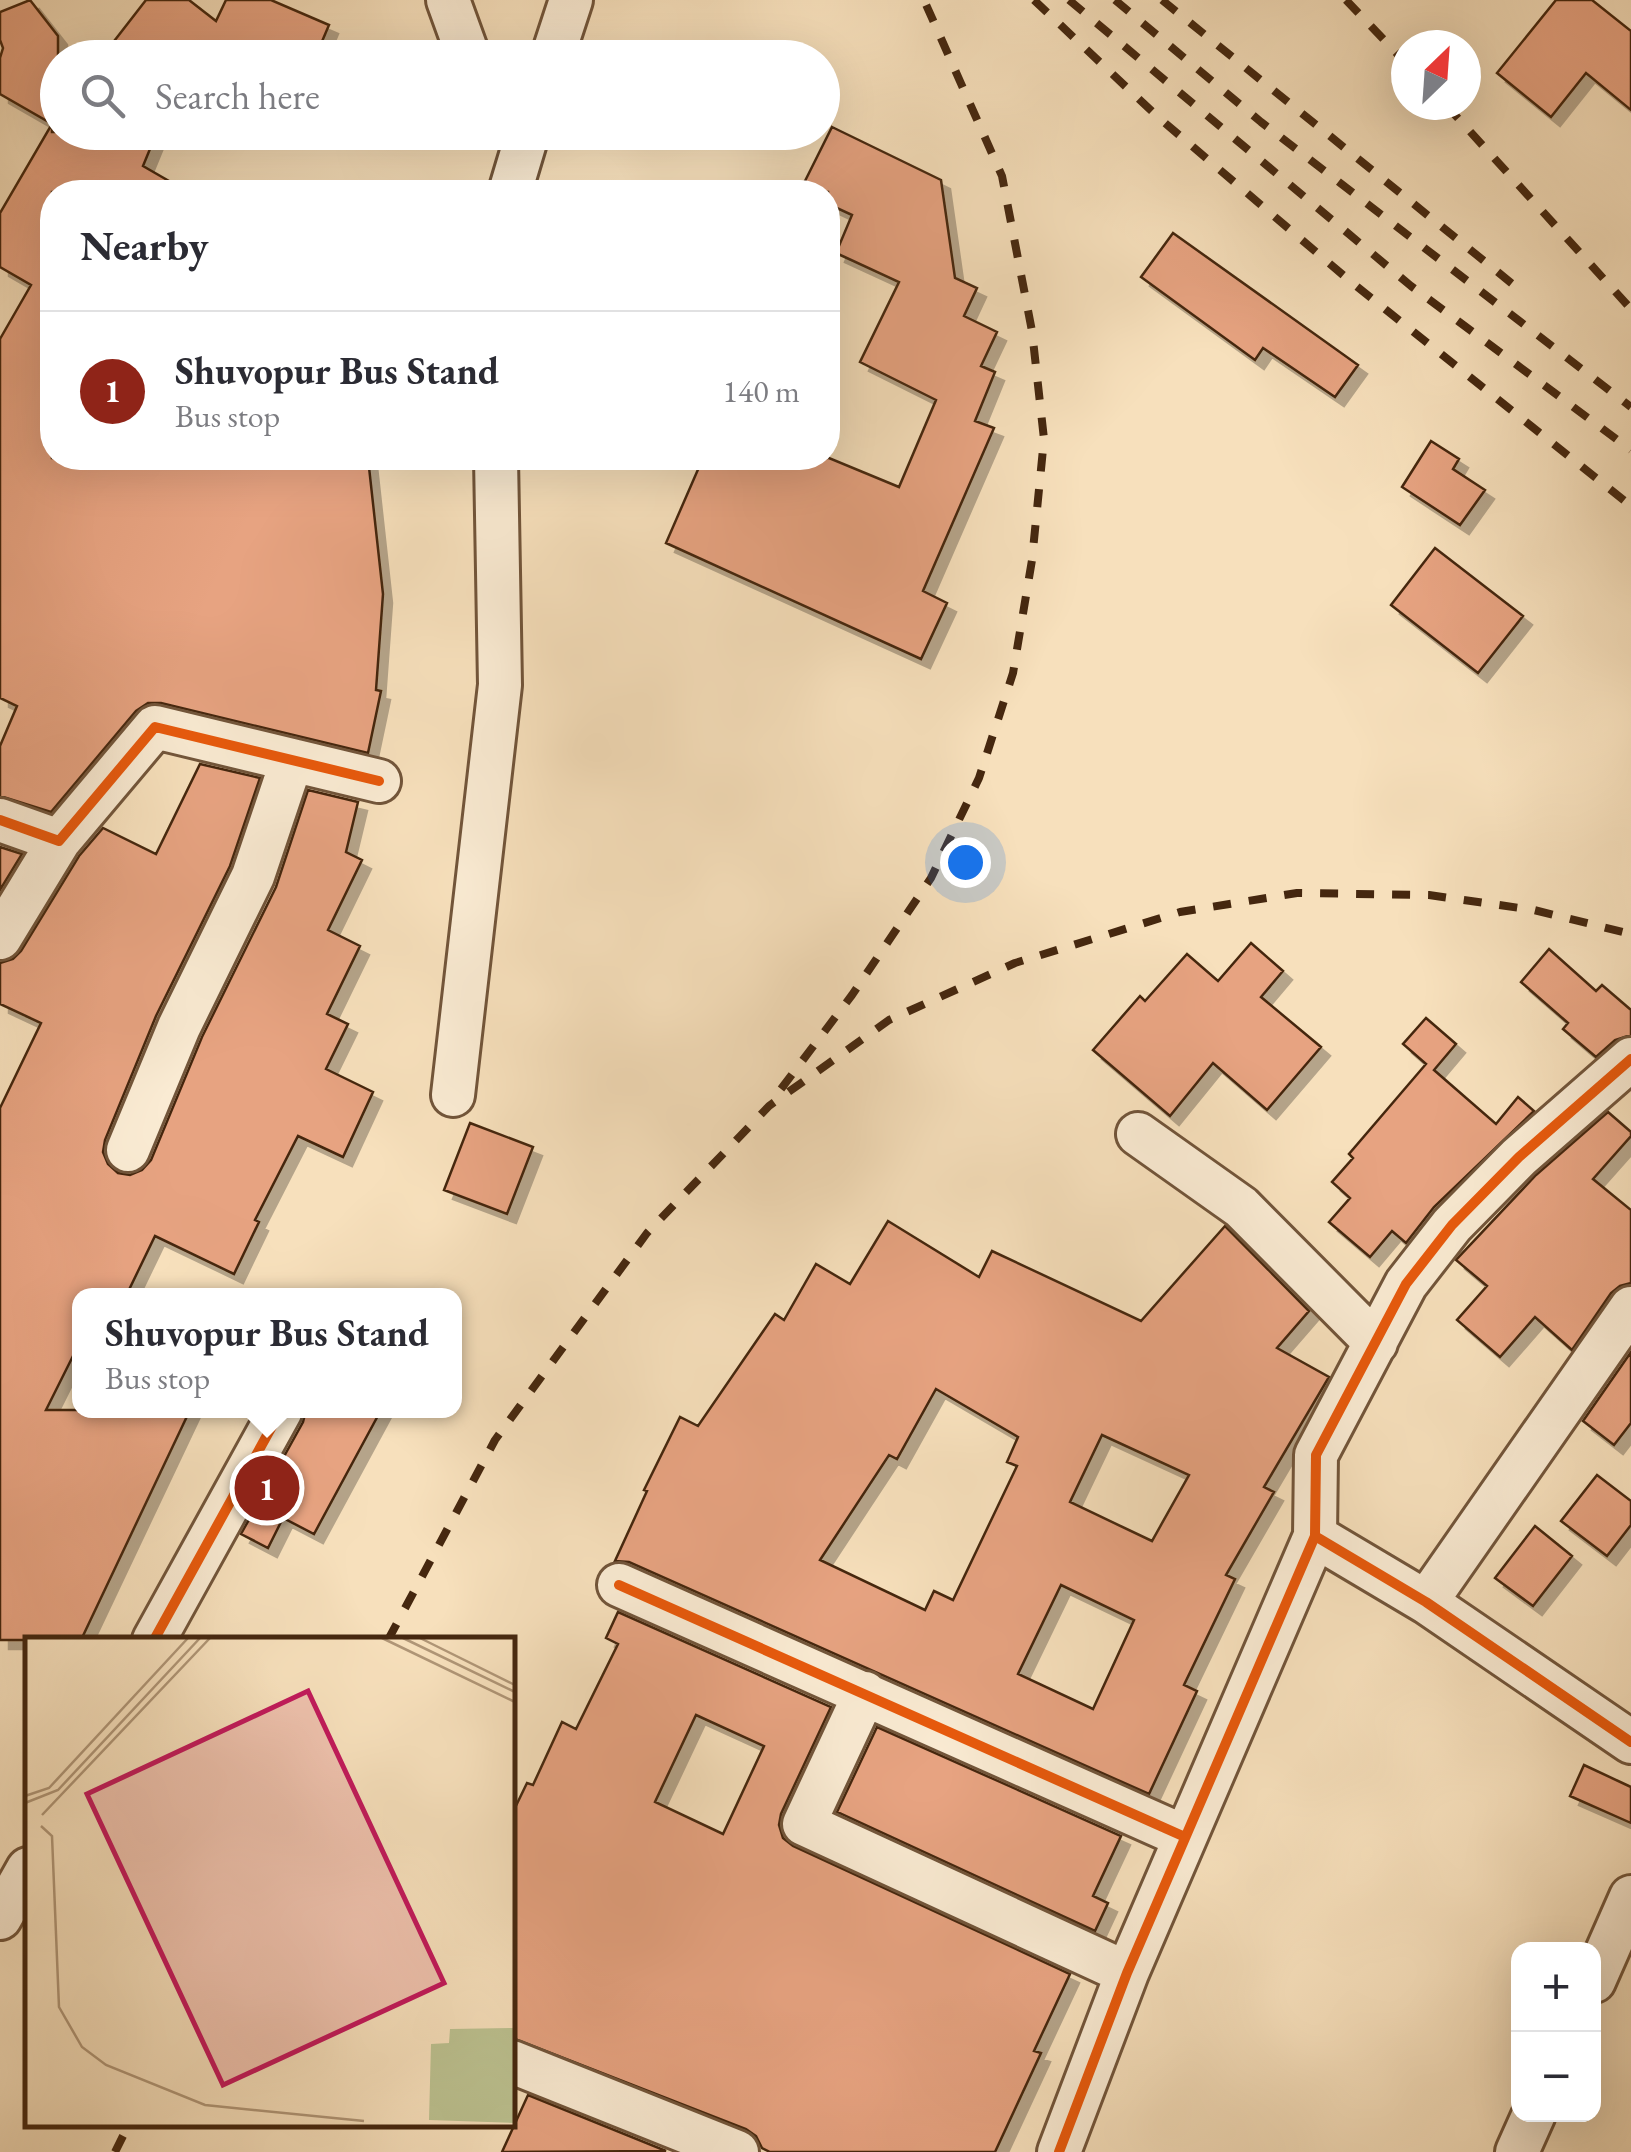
<!DOCTYPE html>
<meta charset="utf-8">
<style>
body{margin:0;font-family:"EB Garamond",serif;background:#f2f2f3;color:#2b2b33}
.controls{position:absolute;right:30px;bottom:30px;display:grid;overflow:hidden;border-radius:20px;box-shadow:0 10px 40px #0002}
.controls button{width:90px;height:90px;display:grid;place-items:center;padding:0;border:0;border-bottom:2px solid #e1e1e2;background:#fff;color:#2b2b33;font:50px sans-serif}
.compass{position:absolute;left:1391px;top:30px;width:90px;height:90px;border-radius:50%;background:#fff;box-shadow:0 10px 40px #0002;rotate:25deg}
.you{position:absolute;left:965px;top:862px;width:35px;height:35px;margin:-25px;border:8px solid #fff;border-radius:50%;background:#1a73e8;box-shadow:0 0 0 15px #1a73e833}
.badge{display:grid;place-items:center;width:65px;height:65px;border-radius:50%;background:#8f2418;color:#fff;font-size:32px;font-weight:700}
.pin{position:absolute;translate:-50% -50%;border:5px solid #fff;box-shadow:0 2px 10px #0006}
.popup{position:absolute;left:72px;top:1288px;width:390px;height:130px;box-sizing:border-box;display:grid;place-content:center;border-radius:20px;background:#fff;filter:drop-shadow(0 2px 8px #0005);font-size:32px;white-space:nowrap;color:#7c7c81}
.popup b{font-size:38px;color:#2b2b33}
.popup::after{content:'';position:absolute;left:50%;top:100%;margin-left:-20px;border:20px solid transparent;border-top-color:#fff}
.list{margin:0;padding:0;list-style:none}
h2{display:flex;justify-content:space-between;align-items:center;height:130px;margin:0;padding:0 40px;font-size:42px}
h2 small{font-size:32px;font-weight:400;color:#7c7c81}
.list li{display:grid;grid-template-columns:65px 1fr auto;gap:30px;align-items:center;box-sizing:border-box;height:160px;padding:0 40px;border-top:2px solid #e1e1e2}
.list b{display:block;font-size:38px;white-space:nowrap}
.list p{margin:0;font-size:32px;white-space:nowrap;color:#7c7c81}
.list em{font-size:32px;font-style:normal;color:#7c7c81}
.icon{flex:none;width:55px;height:55px;fill:none;stroke:currentColor;stroke-width:2;stroke-linecap:round;stroke-linejoin:round}
.map{position:relative;flex:none;width:1631px;height:2152px;overflow:hidden}
.search{position:absolute;background:#fff;box-shadow:0 10px 40px #0002;left:40px;top:40px;width:800px;height:110px;display:flex;align-items:center;gap:25px;box-sizing:border-box;padding:0 35px;border-radius:55px;color:#7c7c81;font-size:38px}
.panel{position:absolute;background:#fff;box-shadow:0 10px 40px #0002;left:40px;top:180px;width:800px;height:290px;border-radius:40px}
.map>svg:first-child{display:block}
.building{fill:#e7a381;stroke:#45270f;stroke-width:2.5;fill-rule:evenodd;filter:url(#shadow)}
.lines{fill:none;stroke-linecap:round;stroke-linejoin:round}
.minor-casing{stroke:#72553a;stroke-width:48}
.minor{stroke:#faebd3;stroke-width:42}
.rail{stroke:#45270f;stroke-width:8;stroke-dasharray:18 18;stroke-linecap:butt}
.cycleway-casing{stroke:#faebd3;stroke-width:16}
.cycleway{stroke:#e8590c;stroke-width:10}
.inset-road{fill:none;stroke:#b09677;stroke-width:2.5}
.view{fill:#c2185b;fill-opacity:0.15;stroke:#c2185b;stroke-width:5}
.inset-edge{fill:none;stroke:#45270f;stroke-width:5}
</style>
<div class="map">
<svg width="1631" height="2152" viewBox="0 0 1631 2152">
<defs>
<filter id="shadow"><feDropShadow dx="9" dy="9" stdDeviation="0" flood-color="#0004"/></filter>
</defs>
<rect width="100%" height="100%" fill="#f7e0bc"/>
<filter id="stains"><feTurbulence type="fractalNoise" baseFrequency=".002" numOctaves="4"/><feColorMatrix values="0 0 0 0 .2 0 0 0 0 .09 0 0 0 0 .02 0 0 0 .5 -.17"/></filter>
<radialGradient id="worn" r=".72"><stop offset=".6" stop-color="#630" stop-opacity="0"/><stop offset="1" stop-color="#630" stop-opacity=".3"/></radialGradient>
<!-- building -->
<path class="building" d="M30 0 58 36V127L52 124V132H157L143 166 188 192H52V458H368L383 594 376 690 381 691 368 753 161 703H148L136 711 51 812 0 796V746L17 706 0 698V339L31 285 0 267V213L52 124 0 94V58L3 48 0 40V12Z
M146 0H189L216 21 226 0H271L329 25 315 58H101Z
M1556 0H1592L1631 31V110L1586 73 1551 117 1497 73Z
M832 127 941 180 955 278 977 288 964 316 997 332 981 366 995 372 975 421 994 428 923 591 947 603 921 659 666 543 703 458H829L899 487 936 400 860 362 899 282 836 253 852 215 828 204V192L800 191Z
M1173 233 1358 365 1335 397 1263 348 1255 360 1141 277Z
M1431 441 1459 459 1453 469 1485 490 1460 525 1402 487Z
M1435 548 1523 616 1478 673 1391 605Z
M200 764 260 778 230 866 156 1016 105 1140 103 1152 108 1164 118 1173 130 1175 142 1170 151 1160 202 1037 276 887 308 790 358 802 346 852 362 860 328 930 360 946 327 1014 348 1024 326 1069 373 1092 343 1157 298 1136 255 1220 259 1222 234 1274 155 1236 126 1296H80V1342L46 1410H190L81 1640H0V1108L41 1023 0 1004V963L13 959 21 951 79 856 103 828 156 854Z
M0 847 22 854 0 890Z
M1251 943 1283 971 1261 997 1321 1047 1267 1110 1213 1063 1170 1116 1093 1050 1140 996 1145 1001 1187 954 1218 981Z
M1549 949 1596 991 1602 985 1631 1010V1035L1615 1040 1596 1057 1563 1029 1568 1023 1521 982Z
M1426 1018 1456 1044 1434 1070 1496 1124 1518 1097 1534 1111 1434 1207 1406 1243 1392 1231 1370 1257 1329 1222 1350 1198 1332 1182 1353 1158 1349 1154 1426 1064 1403 1044Z
M1608 1112 1631 1132V1136L1593 1179 1631 1210V1283L1620 1286 1611 1293 1572 1350 1535 1317 1500 1357 1457 1320 1487 1286 1456 1260 1536 1175Z
M470 1123 533 1147 507 1214 444 1190Z
M888 1221 979 1277 992 1251 1141 1321 1225 1226 1309 1311 1277 1348 1329 1377 1264 1487 1274 1492 1226 1575 1235 1579 1184 1685 1197 1691 1149 1794 629 1562 615 1561 647 1491 644 1490 680 1417 698 1426 775 1314 784 1320 816 1264 850 1284ZM936 1389 1018 1437 1007 1462 1017 1466 953 1600 934 1591 925 1610 820 1560 889 1455 897 1459ZM1102 1435 1189 1475 1152 1541 1070 1502ZM1061 1585 1134 1620 1093 1709 1018 1674Z
M1631 1352V1423L1614 1445 1583 1421Z
M306 1410H381L314 1534 283 1518 268 1548 241 1534 303 1422Z
M1597 1475 1631 1501V1525L1607 1556 1561 1521Z
M1535 1526 1572 1556 1533 1606 1495 1578Z
M618 1612 831 1707 781 1814 779 1825 783 1838 793 1846 1070 1974 1034 2051 1041 2053 995 2152H770L762 2148 756 2136 746 2129 512 2038V1814L527 1783 533 1785 562 1722 576 1729 618 1644 606 1638ZM696 1715 764 1746 723 1834 655 1802Z
M877 1727 1121 1836 1093 1896 1108 1903 1095 1931 837 1812Z
M1584 1765 1631 1787V1823L1570 1796Z
M528 2095 666 2151 502 2152Z"/>
<g class="lines">
<!-- minor casing -->
<g class="minor-casing">
<path id="minor" d="M448 0 469 58
M552 58 571 0
M510 192 528 132
M0 820 59 841 155 727 379 781
M0 938 59 841
M453 1095 500 685 496 458
M1138 1134 1241 1207 1376 1343
M128 1150 179 1027 253 876 292 760
M1315 1536 1316 1455 1406 1284 1452 1225 1519 1157 1631 1059
M619 1585 1185 1837
M1426 1602 1631 1308
M154 1640 281 1410
M865 1693 804 1824 1127 1973
M0 1918 28 1869
M1594 1981 1631 1897
M512 2062 737 2152
M1059 2152 1127 1973 1315 1536 1426 1602 1631 1742
M1517 2152 1534 2114"/>
</g>
<!-- minor -->
<use href="#minor" class="minor"/>
<!-- rail -->
<path class="rail" d="M1034 0 1158 117 1350 281 1631 506
M1069 0 1411 286 1631 450
M1115 0 1261 122 1631 407
M1162 0 1515 286
M1346 0 1406 63
M1446 105 1631 309
M781 1089 852 995 931 878 979 778 1013 673 1032 560 1044 439 1032 331 1002 176 924 0
M388 1640 495 1440 647 1233 769 1106 889 1020 1015 963 1180 912 1297 893 1429 895 1534 910 1631 934
M115 2152 129 2124"/>
<!-- cycleway casing -->
<g class="cycleway-casing">
<path id="cycleway" d="M0 820 59 841 155 727 379 781
M1315 1536 1316 1455 1406 1284 1452 1225 1519 1157 1631 1059
M619 1585 1185 1837
M154 1640 281 1410
M1059 2152 1127 1973 1315 1536 1426 1602 1631 1742"/>
</g>
<!-- cycleway -->
<use href="#cycleway" class="cycleway"/>
</g>
<!-- overview -->
<g transform="translate(25 1637)">
<rect width="490" height="490" fill="#f7e0bc"/>
<path d="M490 391V486L404 483 406 407 424 406 425 392Z" fill="#bcc291"/>
<path class="inset-road" d="M357 1 490 65M378 1 490 55M395 1 490 48M0 159 24 151 163 1M0 166 33 153 175 1M17 178 185 1M16 189 27 199 34 370 57 410 81 428 180 468 339 484"/>
<path class="view" d="M283 54 419 346 198 448 62 157Z"/>
<rect width="490" height="490" class="inset-edge"/>
</g>
<rect width="100%" height="100%" filter="url(#stains)"/>
<rect width="100%" height="100%" fill="url(#worn)"/>
</svg>
<div class="controls">
<button>+</button>
<button>−</button>
</div>
<svg class="compass" viewBox="-18 -18 36 36"><path d="M0-13l5 13h-10z" fill="#e53935"/><path d="M0 13l5-13h-10z" fill="#7c7c81"/></svg>
<div class="you"></div>
<div class="pin badge" style="left:267px;top:1488px">1</div>
<div class="popup"><b>Shuvopur Bus Stand</b>Bus stop</div>
<div class="search"><svg class="icon" aria-label="search" viewBox="0 0 24 24"><circle cx="10" cy="10" r="6"/><path d="M15 15l6 6"/></svg>Search here</div>
<section class="panel">
<h2>Nearby<small></small></h2>
<ul class="list">
<li><span class="badge">1</span><div><b>Shuvopur Bus Stand</b><p>Bus stop</p></div><em>140 m</em></li>
</ul>
</section>
</div>
